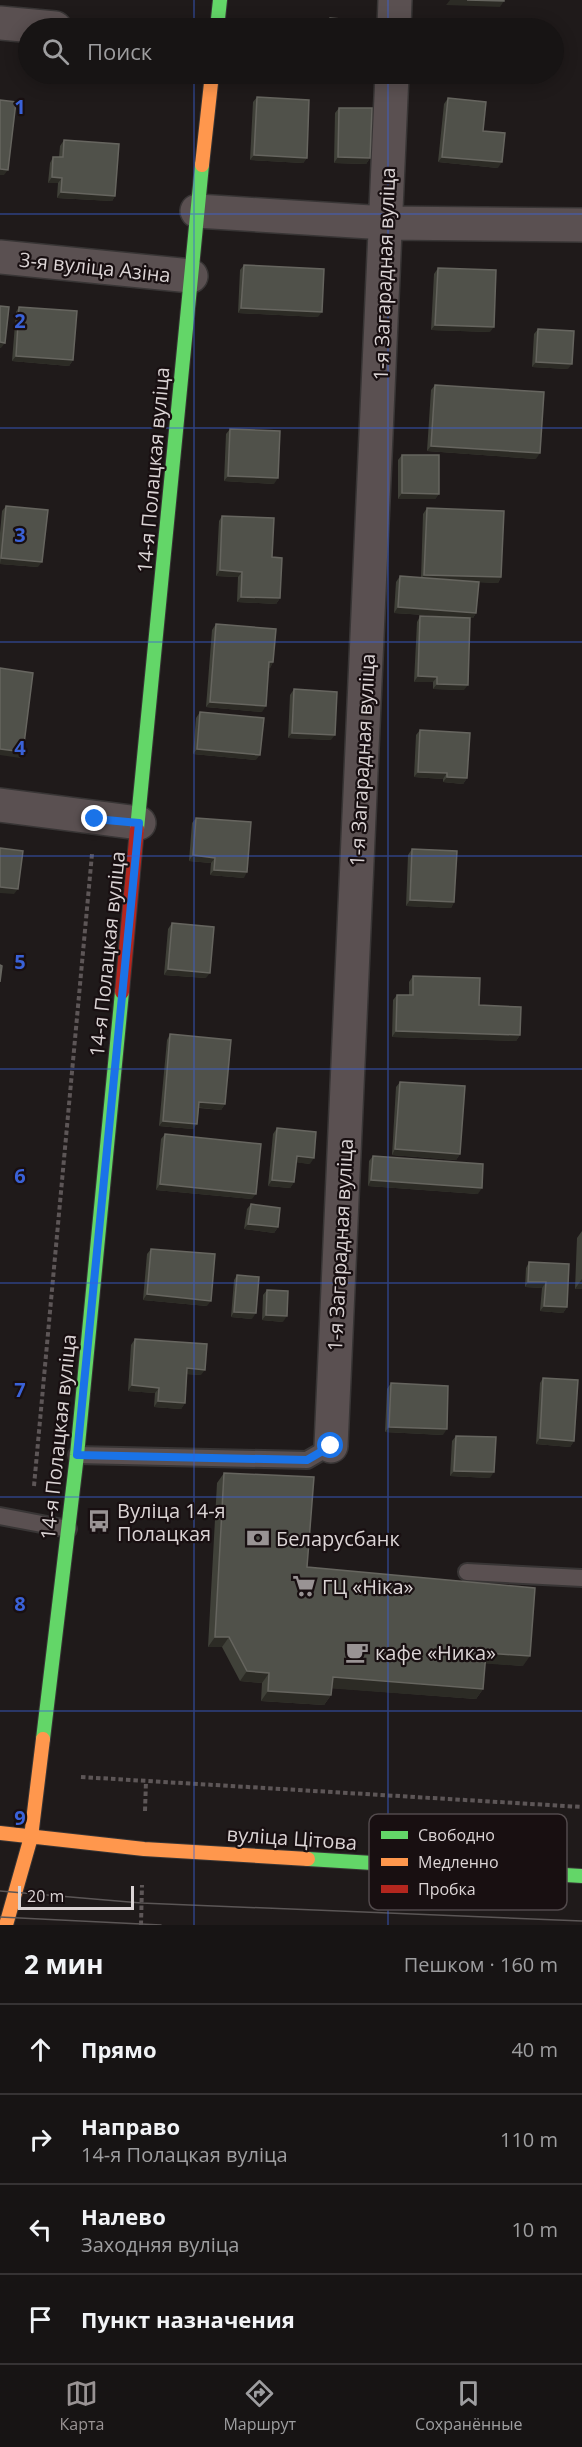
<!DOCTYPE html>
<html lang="ru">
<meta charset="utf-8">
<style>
body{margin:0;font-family:"Open Sans",sans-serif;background:#242122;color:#f1f3f6}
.scale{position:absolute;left:18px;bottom:15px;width:116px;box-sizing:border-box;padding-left:6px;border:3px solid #dbd4d5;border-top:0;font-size:16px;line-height:21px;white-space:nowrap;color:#dbd4d5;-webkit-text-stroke:4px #180f11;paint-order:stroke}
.stop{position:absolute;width:18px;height:18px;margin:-14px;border:4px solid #1a73e8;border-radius:50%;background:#fff}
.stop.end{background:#1a73e8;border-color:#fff;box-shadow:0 2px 6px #0008}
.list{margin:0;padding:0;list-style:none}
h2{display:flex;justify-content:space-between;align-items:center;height:78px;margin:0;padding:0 24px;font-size:26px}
h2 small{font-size:20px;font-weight:400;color:#9e9ea0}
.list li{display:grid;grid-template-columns:39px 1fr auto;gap:18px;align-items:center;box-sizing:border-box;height:90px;padding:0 24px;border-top:2px solid #363334}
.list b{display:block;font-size:22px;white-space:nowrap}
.list p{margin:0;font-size:20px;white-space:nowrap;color:#9e9ea0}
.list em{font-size:20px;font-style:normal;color:#9e9ea0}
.icon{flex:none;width:33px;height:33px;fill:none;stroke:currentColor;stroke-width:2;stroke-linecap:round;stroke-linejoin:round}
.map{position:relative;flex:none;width:582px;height:1925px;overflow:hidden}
.search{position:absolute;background:#171414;box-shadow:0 3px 15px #0003;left:18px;right:18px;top:18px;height:66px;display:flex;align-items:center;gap:15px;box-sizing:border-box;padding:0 21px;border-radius:33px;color:#9e9ea0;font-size:22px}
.sheet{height:438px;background:#171414}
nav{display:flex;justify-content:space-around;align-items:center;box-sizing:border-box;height:84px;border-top:2px solid #363334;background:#171414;font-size:16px;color:#9e9ea0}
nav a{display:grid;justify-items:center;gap:3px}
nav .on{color:#999394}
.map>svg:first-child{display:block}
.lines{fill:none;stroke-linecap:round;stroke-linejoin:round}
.lane-casing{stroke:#383535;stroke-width:20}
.street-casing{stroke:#383535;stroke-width:36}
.fast-casing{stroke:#383535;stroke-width:16}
.slow-casing{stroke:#383535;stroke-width:16}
.jam-casing{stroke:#383535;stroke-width:16}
.path{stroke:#5d5657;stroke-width:4;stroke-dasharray:4.5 3;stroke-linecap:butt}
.lane{stroke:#5a5051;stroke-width:16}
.street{stroke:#5a5051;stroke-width:33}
.fast{stroke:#63d668;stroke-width:14}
.slow{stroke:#ff974d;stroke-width:14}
.jam{stroke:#b3261e;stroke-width:14}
.tram{stroke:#5b5656;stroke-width:1.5}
.wall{fill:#404139}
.shaded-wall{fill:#2c2b25}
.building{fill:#50514a;stroke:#66655f;stroke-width:1.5}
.route{stroke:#1a73e8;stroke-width:8}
.grid{fill:none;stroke:#3a62d8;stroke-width:1.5;stroke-opacity:0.55}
.labels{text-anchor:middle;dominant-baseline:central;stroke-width:4.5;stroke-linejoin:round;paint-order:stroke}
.street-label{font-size:20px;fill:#dbd4d5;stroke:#180f11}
.poi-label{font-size:20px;fill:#dbd4d5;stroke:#180f11;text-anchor:start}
.key{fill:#180f11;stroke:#524a4c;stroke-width:1.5}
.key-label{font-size:16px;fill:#dbd4d5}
.grid-label{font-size:20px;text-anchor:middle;font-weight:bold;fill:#3a62d8;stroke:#180f11;stroke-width:4.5;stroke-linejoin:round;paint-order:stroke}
</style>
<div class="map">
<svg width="582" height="1925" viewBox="0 0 582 1925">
<rect width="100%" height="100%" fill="#1f1a1a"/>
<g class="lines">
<!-- lane casing -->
<g class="lane-casing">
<path id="lane" d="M77 1455 307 1460 331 1446
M0 1516 68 1529
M467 1572 582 1578"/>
</g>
<!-- street casing -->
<g class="street-casing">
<path id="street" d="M0 23 55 28
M394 28 395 0
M197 211 386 223 582 225
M0 257 191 276
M0 805 139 823
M331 1446 392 74"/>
</g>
<!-- fast casing -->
<g class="fast-casing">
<path id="fast" d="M217 28 220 0
M137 829 202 165
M43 1739 77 1455 122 992
M308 1859 582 1876"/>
</g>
<!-- slow casing -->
<g class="slow-casing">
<path id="slow" d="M202 165 212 74
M0 1833 144 1849 308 1859
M6 1925 31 1837 43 1739"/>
</g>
<!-- jam casing -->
<g class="jam-casing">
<path id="jam" d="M122 992 137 829"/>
</g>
<!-- path -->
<path class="path" d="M34 1486 92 854
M81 1777 582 1807
M145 1811 146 1781
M141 1925 142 1885"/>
<!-- lane -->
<use href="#lane" class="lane"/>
<!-- street -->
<use href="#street" class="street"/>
<!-- fast -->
<use href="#fast" class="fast"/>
<!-- slow -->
<use href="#slow" class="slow"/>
<!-- jam -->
<use href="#jam" class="jam"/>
<!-- tram -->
<path class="tram" d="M0 1891 141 1903 582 1921
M0 1917 161 1925"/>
</g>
<!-- wall -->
<path class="wall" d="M330 18 365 28H326V24Z
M257 97 307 158 303 163 250 160 253 102Z
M448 98 483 131 498 168 438 162 444 104Z
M339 108 370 158 366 164 334 163 335 113Z
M64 140 115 196 112 201 57 198 58 183H48L50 163 53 157H59L60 146Z
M244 265 318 317 238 313 240 270Z
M438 268 490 332 431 330 434 274Z
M19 307 73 360 69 366 12 361 16 312Z
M538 329 568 369 532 367 534 334Z
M435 385 536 459 427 451 431 390Z
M230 429 274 484 224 481 226 434Z
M402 455 439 494 435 499H398V460Z
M6 506 38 567 0 564V533L2 511Z
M427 508 501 577 498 583 478 582 476 613 473 618H470L464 690 433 689V682H414L417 622 420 616 455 617 394 613 396 582 400 576 421 578 423 514Z
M222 516 272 557 280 598 276 604 237 602 238 577 216 576 219 521Z
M216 624 273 662 270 668H268L262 712 206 707 212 630Z
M294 689 331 740 288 738 290 695Z
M200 712 256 760 193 754 196 718Z
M420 730 467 778 463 784 443 782V779L414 777 416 735Z
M196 818 244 878 210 875 211 863 189 861 192 823Z
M412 849 454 902 451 908 406 906 408 855Z
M172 923 206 978 164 975 168 929Z
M413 976 479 1005 520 1035 516 1041 392 1037 393 1000 397 995H409V982Z
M170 1034 225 1104 221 1110 199 1108 197 1124 193 1129 159 1126 167 1040Z
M400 1082 460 1154 456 1160 392 1155 396 1087Z
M277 1128 310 1164 296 1162 294 1182 290 1188 268 1186 273 1134Z
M165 1134 252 1199 156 1190 161 1139Z
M373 1156 478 1194 368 1186 369 1161Z
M251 1204 278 1227 274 1233 244 1229 247 1209Z
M582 1231V1289H575L577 1238Z
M151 1249 207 1306 143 1300 147 1254Z
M529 1262 567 1307 563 1313 540 1311 542 1288 525 1287 526 1268Z
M237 1275 252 1319 231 1317 234 1280Z
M267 1290 283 1322 262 1320 263 1295Z
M135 1339 201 1375 187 1374 185 1403 181 1409 154 1407 155 1393 128 1391 131 1345Z
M543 1378 574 1441 570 1447 536 1444 540 1383Z
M391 1383 443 1435 385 1432 387 1389Z
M456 1436 490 1478 450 1476 452 1441Z
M224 1473 307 1567 523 1666 485 1663 483 1689 476 1699 332 1688 331 1695 324 1705 261 1701 262 1683 240 1681 222 1647H208L217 1483Z"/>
<!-- shaded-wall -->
<path class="shaded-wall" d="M450 0H467L504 1 500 7 446 5Z
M254 155 307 158 303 163 250 160Z
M338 157 370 158 366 164 334 163Z
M442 157 502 162 498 168 438 162Z
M0 169 8 170 4 175H0Z
M52 177 62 178 58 183H48Z
M61 192 115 196 112 201 57 198Z
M241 308 322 312 318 317 238 313Z
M435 325 494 327 490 332 431 330Z
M0 342 5 343 1 348H0Z
M16 356 73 360 69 366 12 361Z
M536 362 572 364 568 369 532 367Z
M431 446 540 453 536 459 427 451Z
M228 476 278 478 274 484 224 481Z
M402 493 439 494 435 499H398Z
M1 558 42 562 38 567 0 564Z
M220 570 242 572 238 577 216 576Z
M424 575 501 577 498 583 420 580Z
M241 597 280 598 276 604 237 602Z
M398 607 476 613 473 618 394 613Z
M269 662H273L270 668H265Z
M418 676 437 677 433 682H414Z
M437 684 468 685 464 690 433 689Z
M210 702 266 706 262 712 206 707Z
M292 733 335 735 331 740 288 738Z
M0 749 23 752 20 758 0 755Z
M197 749 260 755 256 760 193 754Z
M418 772 447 773 443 779 414 777Z
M447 777 467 778 463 784 443 782Z
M193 855 215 858 211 863 189 861Z
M214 870 247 872 244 878 210 875Z
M0 887 18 889 14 894 0 893Z
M410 900 454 902 451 908 406 906Z
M168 969 210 973 206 978 164 975Z
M396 1031 520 1035 516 1041 392 1037Z
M199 1102 225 1104 221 1110 195 1107Z
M163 1121 197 1124 193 1129 159 1126Z
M395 1149 460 1154 456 1160 392 1155Z
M297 1156 314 1158 310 1164 293 1162Z
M272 1180 294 1182 290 1188 268 1186Z
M371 1180 482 1188 478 1194 368 1186Z
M160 1184 256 1194 252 1199 156 1190Z
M248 1224 278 1227 274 1233 244 1229Z
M582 1279V1289H575Z
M528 1282H546L542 1288 525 1287Z
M147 1294 211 1301 207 1306 143 1300Z
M544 1306 567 1307 563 1313 540 1311Z
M234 1312 256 1313 252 1319 231 1317Z
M266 1315 287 1316 283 1322 262 1320Z
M187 1368 205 1370 201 1375 183 1374Z
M132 1385 159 1388 155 1393 128 1391Z
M158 1401 185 1403 181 1409 154 1407Z
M389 1427 447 1429 443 1435 385 1432Z
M540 1438 574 1441 570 1447 536 1444Z
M454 1471 494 1472 490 1478 450 1476Z
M215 1637H229L222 1647H208Z
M486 1653 530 1656 523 1666 478 1663Z
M247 1671 269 1673 262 1683 240 1681Z
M333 1677 483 1689 476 1699 326 1688Z
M268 1691 331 1695 324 1705 261 1701Z"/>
<!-- building -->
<path class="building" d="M467 0H504V1Z
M330 18 365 21V28H329Z
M257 97 309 100 307 158 254 155Z
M448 98 486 102 483 131 505 133 502 162 442 157Z
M0 100 16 102 8 170 0 169Z
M339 108H372L370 158 338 157Z
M64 140 119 144 115 196 61 192 62 178 52 177 53 157H63Z
M244 265 324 269 322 312 241 308Z
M438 268 496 270 494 327 435 325Z
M0 306 9 307 5 343 0 342Z
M19 307 77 311 73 360 16 356Z
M538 329 574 331 572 364 536 362Z
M435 385 544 392 540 453 431 446Z
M230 429 280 431 278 478 228 476Z
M402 455H439V494L402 493Z
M6 506 48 510 42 562 1 558Z
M427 508 504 511 501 577 424 575Z
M222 516 274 518 272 557 282 558 280 598 241 597 242 572 220 570Z
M400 576 479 582 476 613 398 607Z
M420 616 470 618 468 685 437 684V677L418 676Z
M216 624 276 629 273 662H269L266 706 210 702Z
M0 668 33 673 23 752 0 749Z
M294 689 337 692 335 735 292 733Z
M200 712 264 718 260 755 197 749Z
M420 730 470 733 467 778 447 777V773L418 772Z
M196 818 251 822 247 872 214 870 215 858 193 855Z
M0 848 23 851 18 889 0 887Z
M412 849 457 851 454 902 410 900Z
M172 923 214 927 210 973 168 969Z
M0 965 2 966 0 982Z
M413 976 480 978 479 1005 521 1007 520 1035 396 1031 397 995H413Z
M170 1034 231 1040 225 1104 199 1102 197 1124 163 1121Z
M400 1082 465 1086 460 1154 395 1149Z
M277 1128 316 1132 314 1158 297 1156 294 1182 272 1180Z
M165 1134 261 1144 256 1194 160 1184Z
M373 1156 483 1164 482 1188 371 1180Z
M251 1204 280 1208 278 1227 248 1224Z
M151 1249 215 1254 211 1301 147 1294Z
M529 1262 569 1264 567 1307 544 1306 546 1282H528Z
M237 1275 259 1277 256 1313 234 1312Z
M267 1290 288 1291 287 1316 266 1315Z
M135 1339 207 1344 205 1370 187 1368 185 1403 158 1401 159 1388 132 1385Z
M543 1378 578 1380 574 1441 540 1438Z
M391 1383 448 1386 447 1429 389 1427Z
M456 1436 496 1437 494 1472 454 1471Z
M224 1473 314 1477 307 1567 535 1588 530 1656 486 1653 483 1689 333 1677 331 1695 268 1691 269 1673 247 1671 229 1637H215Z"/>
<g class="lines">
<!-- route -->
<path class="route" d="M95 819 139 823 77 1455 307 1460 331 1446"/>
</g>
<!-- grid -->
<path class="grid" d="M194 0V28M388 0V28M194 74V1925M388 74V1925M0 214H582M0 428H582M0 642H582M0 856H582M0 1069H582M0 1283H582M0 1497H582M0 1711H582"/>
<!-- icons -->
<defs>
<g id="bus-bare" transform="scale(1.8)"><path d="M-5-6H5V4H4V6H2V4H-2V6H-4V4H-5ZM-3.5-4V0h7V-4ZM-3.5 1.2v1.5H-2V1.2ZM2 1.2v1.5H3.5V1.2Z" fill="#999394" stroke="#180f11" stroke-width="2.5" paint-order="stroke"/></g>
<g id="bank-bare" transform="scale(1.8)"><path d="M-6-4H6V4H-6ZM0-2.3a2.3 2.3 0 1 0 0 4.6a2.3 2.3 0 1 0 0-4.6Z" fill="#999394" stroke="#180f11" stroke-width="2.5" paint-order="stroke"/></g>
<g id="supermarket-bare" transform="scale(1.8)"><path d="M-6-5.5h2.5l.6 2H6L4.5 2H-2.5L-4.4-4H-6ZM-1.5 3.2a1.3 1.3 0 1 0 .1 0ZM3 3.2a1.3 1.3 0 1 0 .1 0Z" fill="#999394" stroke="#180f11" stroke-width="2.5" paint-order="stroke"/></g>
<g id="cafe-bare" transform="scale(1.8)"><path d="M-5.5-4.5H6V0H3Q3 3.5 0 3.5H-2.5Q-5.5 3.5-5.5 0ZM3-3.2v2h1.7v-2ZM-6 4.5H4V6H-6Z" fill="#999394" stroke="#180f11" stroke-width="2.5" paint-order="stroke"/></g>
</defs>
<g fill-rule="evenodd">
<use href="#bus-bare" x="99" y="1521"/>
<use href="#bank-bare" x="258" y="1538"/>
<use href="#supermarket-bare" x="304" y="1586"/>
<use href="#cafe-bare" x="357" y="1652"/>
</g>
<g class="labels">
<!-- street labels -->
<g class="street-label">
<text transform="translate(95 267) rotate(6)">3-я вуліца Азіна</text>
<text transform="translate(384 274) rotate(-88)">1-я Загарадная вуліца</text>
<text transform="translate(153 470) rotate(-85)">14-я Полацкая вуліца</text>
<text transform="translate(362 760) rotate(-87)">1-я Загарадная вуліца</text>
<text transform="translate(107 954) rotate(-84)">14-я Полацкая вуліца</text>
<text transform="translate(340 1245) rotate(-87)">1-я Загарадная вуліца</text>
<text transform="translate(58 1437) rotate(-84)">14-я Полацкая вуліца</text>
<text transform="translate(292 1838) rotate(4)">вуліца Цітова</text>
</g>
<!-- poi labels -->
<g class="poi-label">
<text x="117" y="1510">Вуліца 14-я<tspan x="117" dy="23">Полацкая</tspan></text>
<text x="276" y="1538">Беларусбанк</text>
<text x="322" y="1586">ГЦ «Ніка»</text>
<text x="375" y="1652">кафе «Ника»</text>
</g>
</g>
<!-- legend -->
<rect x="369" y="1814" width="198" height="96" rx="9" class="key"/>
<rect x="381" y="1831" width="27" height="8" fill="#63d668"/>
<rect x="381" y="1858" width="27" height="8" fill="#ff974d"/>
<rect x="381" y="1885" width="27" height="8" fill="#b3261e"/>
<g class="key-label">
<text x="418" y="1841">Свободно</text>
<text x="418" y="1868">Медленно</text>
<text x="418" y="1895">Пробка</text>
</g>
<g class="grid-label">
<text x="20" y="114">1</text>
<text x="20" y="328">2</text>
<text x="20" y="542">3</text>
<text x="20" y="755">4</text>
<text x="20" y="969">5</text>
<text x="20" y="1183">6</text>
<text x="20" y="1397">7</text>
<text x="20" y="1611">8</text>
<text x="20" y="1825">9</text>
</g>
</svg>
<div class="scale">20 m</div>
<div class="stop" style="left:331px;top:1446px"></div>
<div class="stop end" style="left:95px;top:819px"></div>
<div class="search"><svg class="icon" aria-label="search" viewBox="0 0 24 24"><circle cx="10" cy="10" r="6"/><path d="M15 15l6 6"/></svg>Поиск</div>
</div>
<section class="sheet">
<h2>2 мин<small>Пешком · 160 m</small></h2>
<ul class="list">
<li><svg class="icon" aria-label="ahead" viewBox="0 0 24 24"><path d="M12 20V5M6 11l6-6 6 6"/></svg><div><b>Прямо</b></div><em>40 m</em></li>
<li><svg class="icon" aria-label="right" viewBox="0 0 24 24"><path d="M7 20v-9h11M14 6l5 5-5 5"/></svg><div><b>Направо</b><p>14-я Полацкая вуліца</p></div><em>110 m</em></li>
<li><svg class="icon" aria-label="left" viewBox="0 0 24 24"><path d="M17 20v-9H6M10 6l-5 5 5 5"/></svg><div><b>Налево</b><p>Заходняя вуліца</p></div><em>10 m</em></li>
<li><svg class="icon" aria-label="arrive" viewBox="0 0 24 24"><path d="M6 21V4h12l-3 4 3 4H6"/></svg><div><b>Пункт назначения</b></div></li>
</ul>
</section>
<nav>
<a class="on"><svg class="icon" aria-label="map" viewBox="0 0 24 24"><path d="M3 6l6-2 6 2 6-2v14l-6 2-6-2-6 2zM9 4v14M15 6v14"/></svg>Карта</a>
<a><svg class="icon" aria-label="directions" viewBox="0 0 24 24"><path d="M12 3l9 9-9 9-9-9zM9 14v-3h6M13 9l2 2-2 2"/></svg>Маршрут</a>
<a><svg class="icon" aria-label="saved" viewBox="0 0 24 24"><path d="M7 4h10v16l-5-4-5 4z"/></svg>Сохранённые</a>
</nav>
